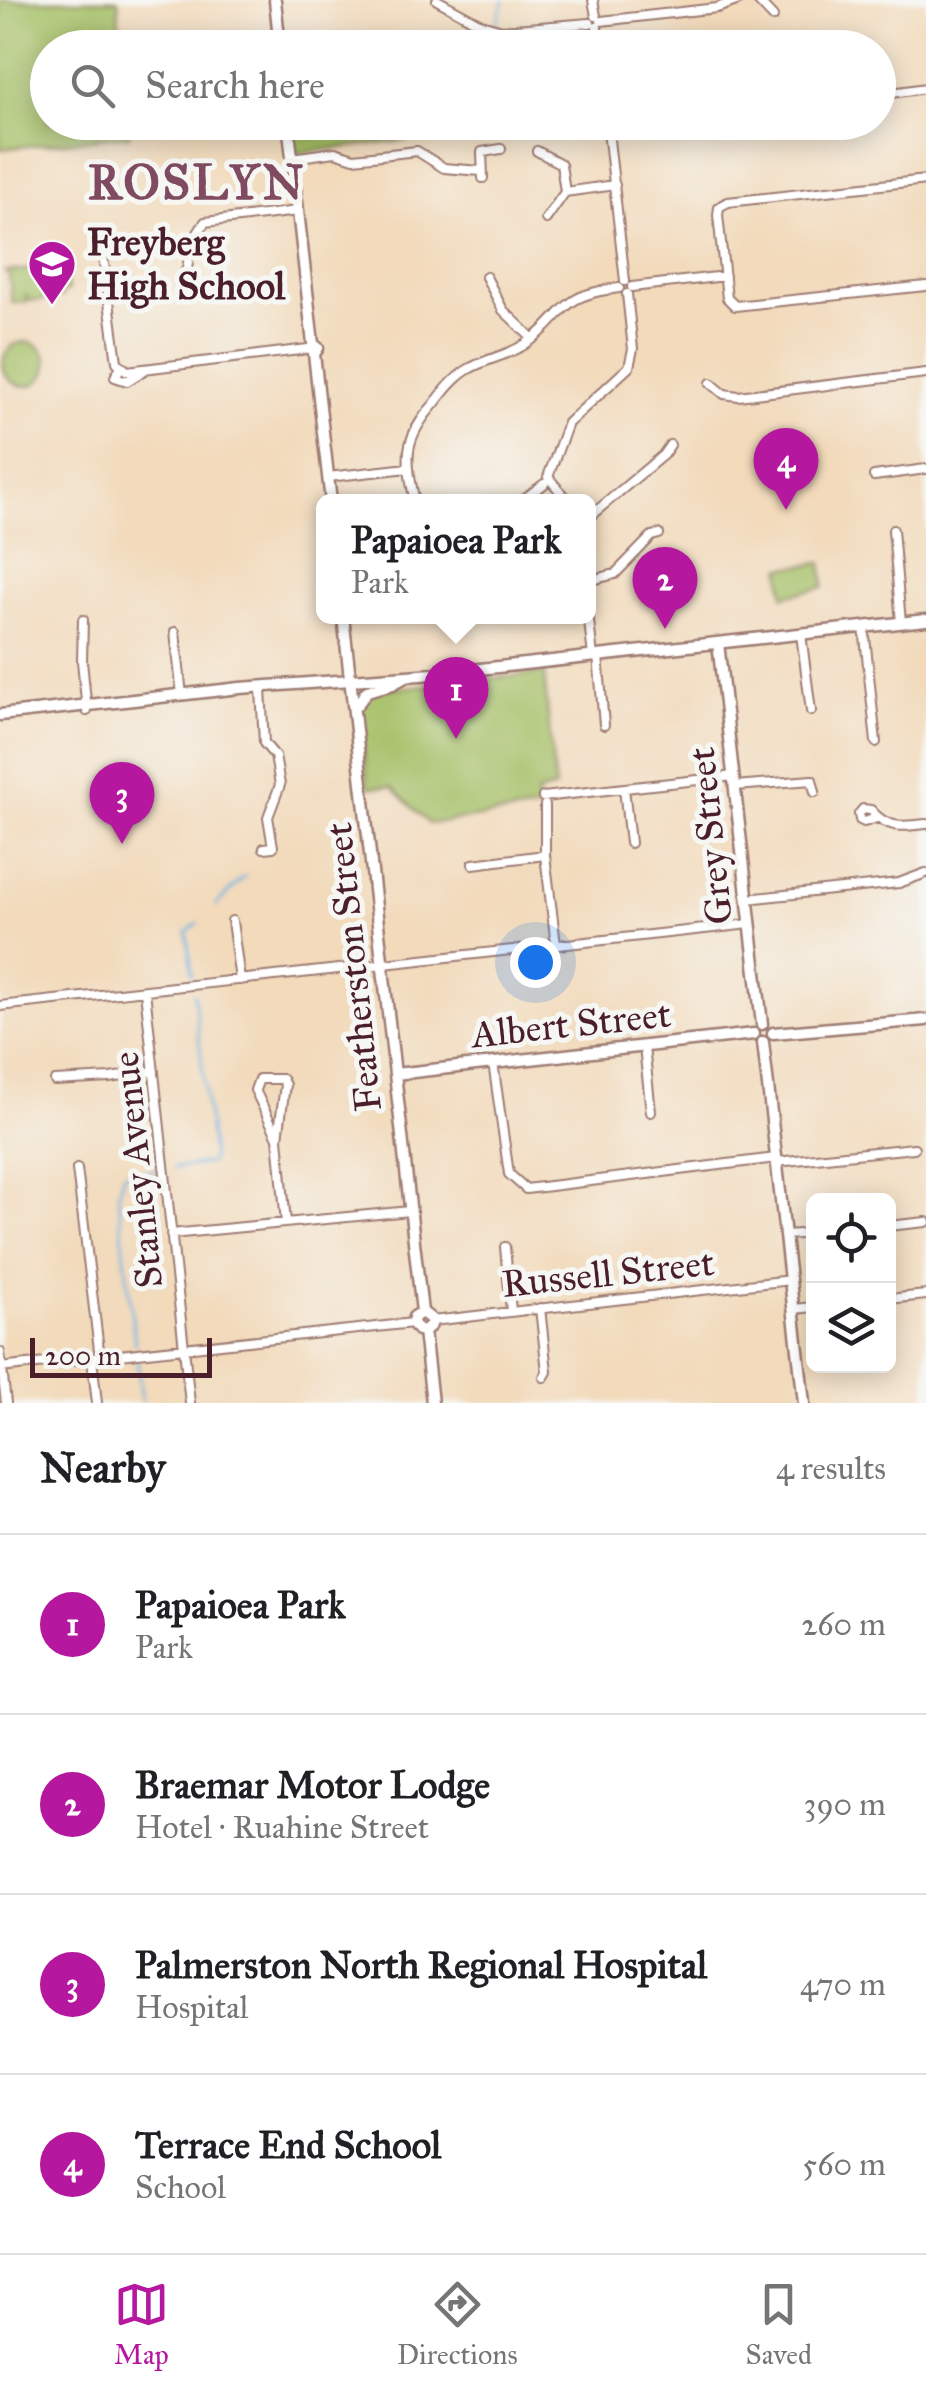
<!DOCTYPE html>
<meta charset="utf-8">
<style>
body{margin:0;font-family:"IM FELL Great Primer",serif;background:#f2f2f2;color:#202124}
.controls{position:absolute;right:30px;bottom:30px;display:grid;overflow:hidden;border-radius:15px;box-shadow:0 5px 25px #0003}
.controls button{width:90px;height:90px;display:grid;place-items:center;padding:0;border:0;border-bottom:2px solid #e0e0e0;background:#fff;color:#202124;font:50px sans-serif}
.scale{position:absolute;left:30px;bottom:25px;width:182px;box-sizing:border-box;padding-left:10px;border:5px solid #4a1f2b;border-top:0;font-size:28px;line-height:35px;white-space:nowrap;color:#4a1f2b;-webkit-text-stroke:8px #f6f6f2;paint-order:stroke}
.you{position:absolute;left:535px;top:962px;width:35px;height:35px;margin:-25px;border:8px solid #fff;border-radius:50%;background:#1a73e8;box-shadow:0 0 0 15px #1a73e833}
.badge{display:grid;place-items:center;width:65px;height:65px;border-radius:50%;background:#b5179e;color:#fff;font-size:32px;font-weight:700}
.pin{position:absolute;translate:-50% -82px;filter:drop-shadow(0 2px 5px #0008)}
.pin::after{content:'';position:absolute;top:52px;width:35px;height:30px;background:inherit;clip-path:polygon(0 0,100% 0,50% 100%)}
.popup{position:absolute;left:316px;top:494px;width:280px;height:130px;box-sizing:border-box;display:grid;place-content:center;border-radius:15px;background:#fff;filter:drop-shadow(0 2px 8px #0005);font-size:32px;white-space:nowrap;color:#757577}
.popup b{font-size:38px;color:#202124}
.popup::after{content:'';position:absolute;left:50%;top:100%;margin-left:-20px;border:20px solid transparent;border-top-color:#fff}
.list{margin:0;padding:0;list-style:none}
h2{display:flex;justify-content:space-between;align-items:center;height:130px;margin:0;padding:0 40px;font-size:42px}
h2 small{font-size:32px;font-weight:400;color:#757577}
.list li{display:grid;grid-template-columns:65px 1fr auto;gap:30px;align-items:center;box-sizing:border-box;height:180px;padding:0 40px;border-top:2px solid #e0e0e0}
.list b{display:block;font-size:38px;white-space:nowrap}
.list p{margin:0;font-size:32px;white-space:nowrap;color:#757577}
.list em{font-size:32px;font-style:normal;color:#757577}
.icon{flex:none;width:55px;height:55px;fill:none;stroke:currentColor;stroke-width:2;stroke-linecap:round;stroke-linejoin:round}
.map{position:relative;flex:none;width:926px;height:1403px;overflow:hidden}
.search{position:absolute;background:#fff;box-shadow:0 5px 25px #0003;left:30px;right:30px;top:30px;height:110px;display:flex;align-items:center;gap:25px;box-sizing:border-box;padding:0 35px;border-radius:55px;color:#757577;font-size:38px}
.sheet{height:850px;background:#fff}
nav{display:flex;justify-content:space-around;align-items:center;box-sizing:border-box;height:140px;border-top:2px solid #e0e0e0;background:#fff;font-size:28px;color:#757577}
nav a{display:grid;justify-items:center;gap:5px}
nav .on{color:#b5179e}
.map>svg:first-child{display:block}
.green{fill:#a5bf65;stroke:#786f48;stroke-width:2.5}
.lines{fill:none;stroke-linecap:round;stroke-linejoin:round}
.stream{stroke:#6bb2e2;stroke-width:2.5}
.street-casing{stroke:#9e7c73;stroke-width:12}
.secondary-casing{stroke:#9e7c73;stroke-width:15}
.street{stroke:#fff;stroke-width:8}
.secondary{stroke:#fff;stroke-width:10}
.labels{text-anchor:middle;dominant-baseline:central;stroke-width:10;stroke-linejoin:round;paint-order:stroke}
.poi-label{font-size:38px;font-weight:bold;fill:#4a1f2b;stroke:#f6f6f2;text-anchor:start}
.street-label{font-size:38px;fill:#4a1f2b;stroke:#f6f6f2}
.district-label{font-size:48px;font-weight:bold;letter-spacing:2.5px;fill:#804b61;stroke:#f6f6f2}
</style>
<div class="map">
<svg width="926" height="1403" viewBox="0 0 926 1403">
<rect width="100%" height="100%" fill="#f6f6f2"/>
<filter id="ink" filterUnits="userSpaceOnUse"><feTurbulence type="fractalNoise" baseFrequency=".01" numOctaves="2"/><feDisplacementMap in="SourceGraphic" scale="20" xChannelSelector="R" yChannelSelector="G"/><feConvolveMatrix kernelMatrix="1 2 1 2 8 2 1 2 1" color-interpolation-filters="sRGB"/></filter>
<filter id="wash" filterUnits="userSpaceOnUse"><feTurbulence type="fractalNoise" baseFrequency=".0048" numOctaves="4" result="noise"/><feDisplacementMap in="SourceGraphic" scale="40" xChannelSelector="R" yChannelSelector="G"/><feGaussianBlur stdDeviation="2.25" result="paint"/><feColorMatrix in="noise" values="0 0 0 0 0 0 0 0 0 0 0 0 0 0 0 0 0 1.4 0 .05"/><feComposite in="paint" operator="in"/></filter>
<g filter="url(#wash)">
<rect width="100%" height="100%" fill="#f2dabb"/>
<!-- green -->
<path class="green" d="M0 0H118L120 47 48 48V122L129 123V135L0 149Z
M497 122 498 130 295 153 292 123Z
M60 266V271L66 270 68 291 62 292V297L48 299 45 271H41L44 300 29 301 26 296V302L12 303 9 275 5 272Z
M3 364a22 22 0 1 1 44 0a22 22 0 1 1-44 0Z
M822 563 824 587 784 596 781 568Z
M544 673 555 788 537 793 538 809 429 824 392 787H368L357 692Z"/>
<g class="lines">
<!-- stream -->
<path class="stream" d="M497 23 504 0
M491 48 493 37
M300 134 341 122
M216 905 245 876
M192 975 187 932 198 923
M174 1168 210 1163 212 1156 194 994
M135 1344 118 1196 123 1174 158 1170
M137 1359 142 1403"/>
</g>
</g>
<g filter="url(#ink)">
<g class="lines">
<!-- street casing -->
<g class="street-casing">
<path id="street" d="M437 0 481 24 502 30 590 23
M593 0 596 16
M757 0 773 17
M601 21 717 8 739 0
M597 27 599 48
M878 95 926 88
M607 122 625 281
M608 130 677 122
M167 131 240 125 251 129 288 124
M537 151 561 164 565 192 546 219
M292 158 335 152 354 158 417 151 444 168 481 171
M483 178 482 152 501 149
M926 180 728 202 719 207 718 215 727 298 735 306 926 286
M565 192 615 185
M100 233 117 362 127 371 308 349
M486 277 503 310 533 339
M179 282 187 269 191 244 205 222 298 211
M632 287 725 276
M120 368 115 377 127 381 146 369
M711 383 724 394 738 396 926 373
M874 476 926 469
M328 477 408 468
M548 477 568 423 629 367 633 349 627 294
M548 477 569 502
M415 502C405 456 403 439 435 403 444 391 454 378 467 370 485 359 506 356 524 345 569 316 553 296 619 288
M520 502 544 484
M588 518 663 455 670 445
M893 530 901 623
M588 581 615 574 652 536 659 534
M588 612 593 657
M83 620 82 661 87 711
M864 627 876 742
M175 632 182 695
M801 634 811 711
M598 656 604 725
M261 689 264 743 275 756 280 785 268 817 273 847 264 848
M735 786 812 780 815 792
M624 788 630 843
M543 797 734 776
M545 805V855L556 945
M877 818 864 822 860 820 859 814 863 809 871 810C887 829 902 827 926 824
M473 864 545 855
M747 899 899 883 926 873
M232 921 240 980
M145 991 190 1403
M0 1006 750 924
M644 1047 651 1112
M493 1063 509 1174 526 1189 776 1158
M55 1081 110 1078 154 1071
M278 1138 285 1085 282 1079H259L255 1090 278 1138 286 1223
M776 1162 914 1148
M77 1169 100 1358
M888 1226 926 1222
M171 1234 410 1211
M785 1235 814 1233
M505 1247 511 1311
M888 1299 926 1295
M540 1308 547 1372 544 1377
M794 1309 814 1307
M432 1321 791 1280
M0 1352 6 1403
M92 1359 97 1403
M0 1368 413 1323"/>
</g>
<!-- secondary casing -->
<g class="secondary-casing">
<path id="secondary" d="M275 0 280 48
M288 122 313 344 318 348 314 354 331 502
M343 616 422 1312
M718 643 762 1024
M357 705 367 691 393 684 405 677
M0 715 240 688 434 674 926 620
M773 1033 926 1020
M763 1042 804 1403
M395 1074 754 1034
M422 1312 414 1317 413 1323 418 1330 424 1331
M422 1312 432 1320 431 1325 424 1331
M424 1331 432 1403"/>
</g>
<!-- street -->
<use href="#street" class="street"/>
<!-- secondary -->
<use href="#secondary" class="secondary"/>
</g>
</g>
<!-- icons -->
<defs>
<g id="school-pin" transform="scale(2.5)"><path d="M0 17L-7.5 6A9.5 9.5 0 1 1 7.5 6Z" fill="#b5179e" stroke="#f6f6f2"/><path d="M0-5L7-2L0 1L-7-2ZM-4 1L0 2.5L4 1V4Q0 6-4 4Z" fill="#fff"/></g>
</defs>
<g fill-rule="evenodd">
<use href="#school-pin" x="52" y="264"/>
</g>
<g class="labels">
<!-- poi labels -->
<g class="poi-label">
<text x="87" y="242">Freyberg<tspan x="87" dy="44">High School</tspan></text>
</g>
<!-- street labels -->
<g class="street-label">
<text transform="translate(710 836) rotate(-96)">Grey Street</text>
<text transform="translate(353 967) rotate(-96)">Featherston Street</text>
<text transform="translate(571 1024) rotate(-6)">Albert Street</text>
<text transform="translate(137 1170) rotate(-96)">Stanley Avenue</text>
<text transform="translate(608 1273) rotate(-6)">Russell Street</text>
</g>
<!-- district labels -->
<g class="district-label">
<text x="197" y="182">ROSLYN</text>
</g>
</g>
</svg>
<div class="controls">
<button><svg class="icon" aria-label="locate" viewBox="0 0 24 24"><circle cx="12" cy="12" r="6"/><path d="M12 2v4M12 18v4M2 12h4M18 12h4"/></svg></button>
<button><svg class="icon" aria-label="layers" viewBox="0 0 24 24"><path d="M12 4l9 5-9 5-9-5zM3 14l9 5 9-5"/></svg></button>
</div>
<div class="scale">200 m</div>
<div class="you"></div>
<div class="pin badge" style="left:456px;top:739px">1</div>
<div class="popup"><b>Papaioea Park</b>Park</div>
<div class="pin badge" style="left:665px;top:629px">2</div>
<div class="pin badge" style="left:122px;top:844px">3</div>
<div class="pin badge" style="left:786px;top:510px">4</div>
<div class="search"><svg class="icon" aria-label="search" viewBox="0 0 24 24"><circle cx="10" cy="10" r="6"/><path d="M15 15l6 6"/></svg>Search here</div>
</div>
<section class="sheet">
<h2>Nearby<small>4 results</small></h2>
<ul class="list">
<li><span class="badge">1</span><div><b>Papaioea Park</b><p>Park</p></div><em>260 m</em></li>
<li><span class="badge">2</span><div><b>Braemar Motor Lodge</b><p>Hotel · Ruahine Street</p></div><em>390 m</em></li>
<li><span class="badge">3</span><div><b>Palmerston North Regional Hospital</b><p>Hospital</p></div><em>470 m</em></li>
<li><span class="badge">4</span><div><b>Terrace End School</b><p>School</p></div><em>560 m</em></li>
</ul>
</section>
<nav>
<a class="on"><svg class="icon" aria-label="map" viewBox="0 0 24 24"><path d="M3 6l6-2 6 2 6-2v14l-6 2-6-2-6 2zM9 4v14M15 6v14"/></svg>Map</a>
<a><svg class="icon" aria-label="directions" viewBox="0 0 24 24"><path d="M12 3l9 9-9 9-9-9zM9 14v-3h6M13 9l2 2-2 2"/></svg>Directions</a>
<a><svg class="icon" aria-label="saved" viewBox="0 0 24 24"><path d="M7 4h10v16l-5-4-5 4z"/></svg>Saved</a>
</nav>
